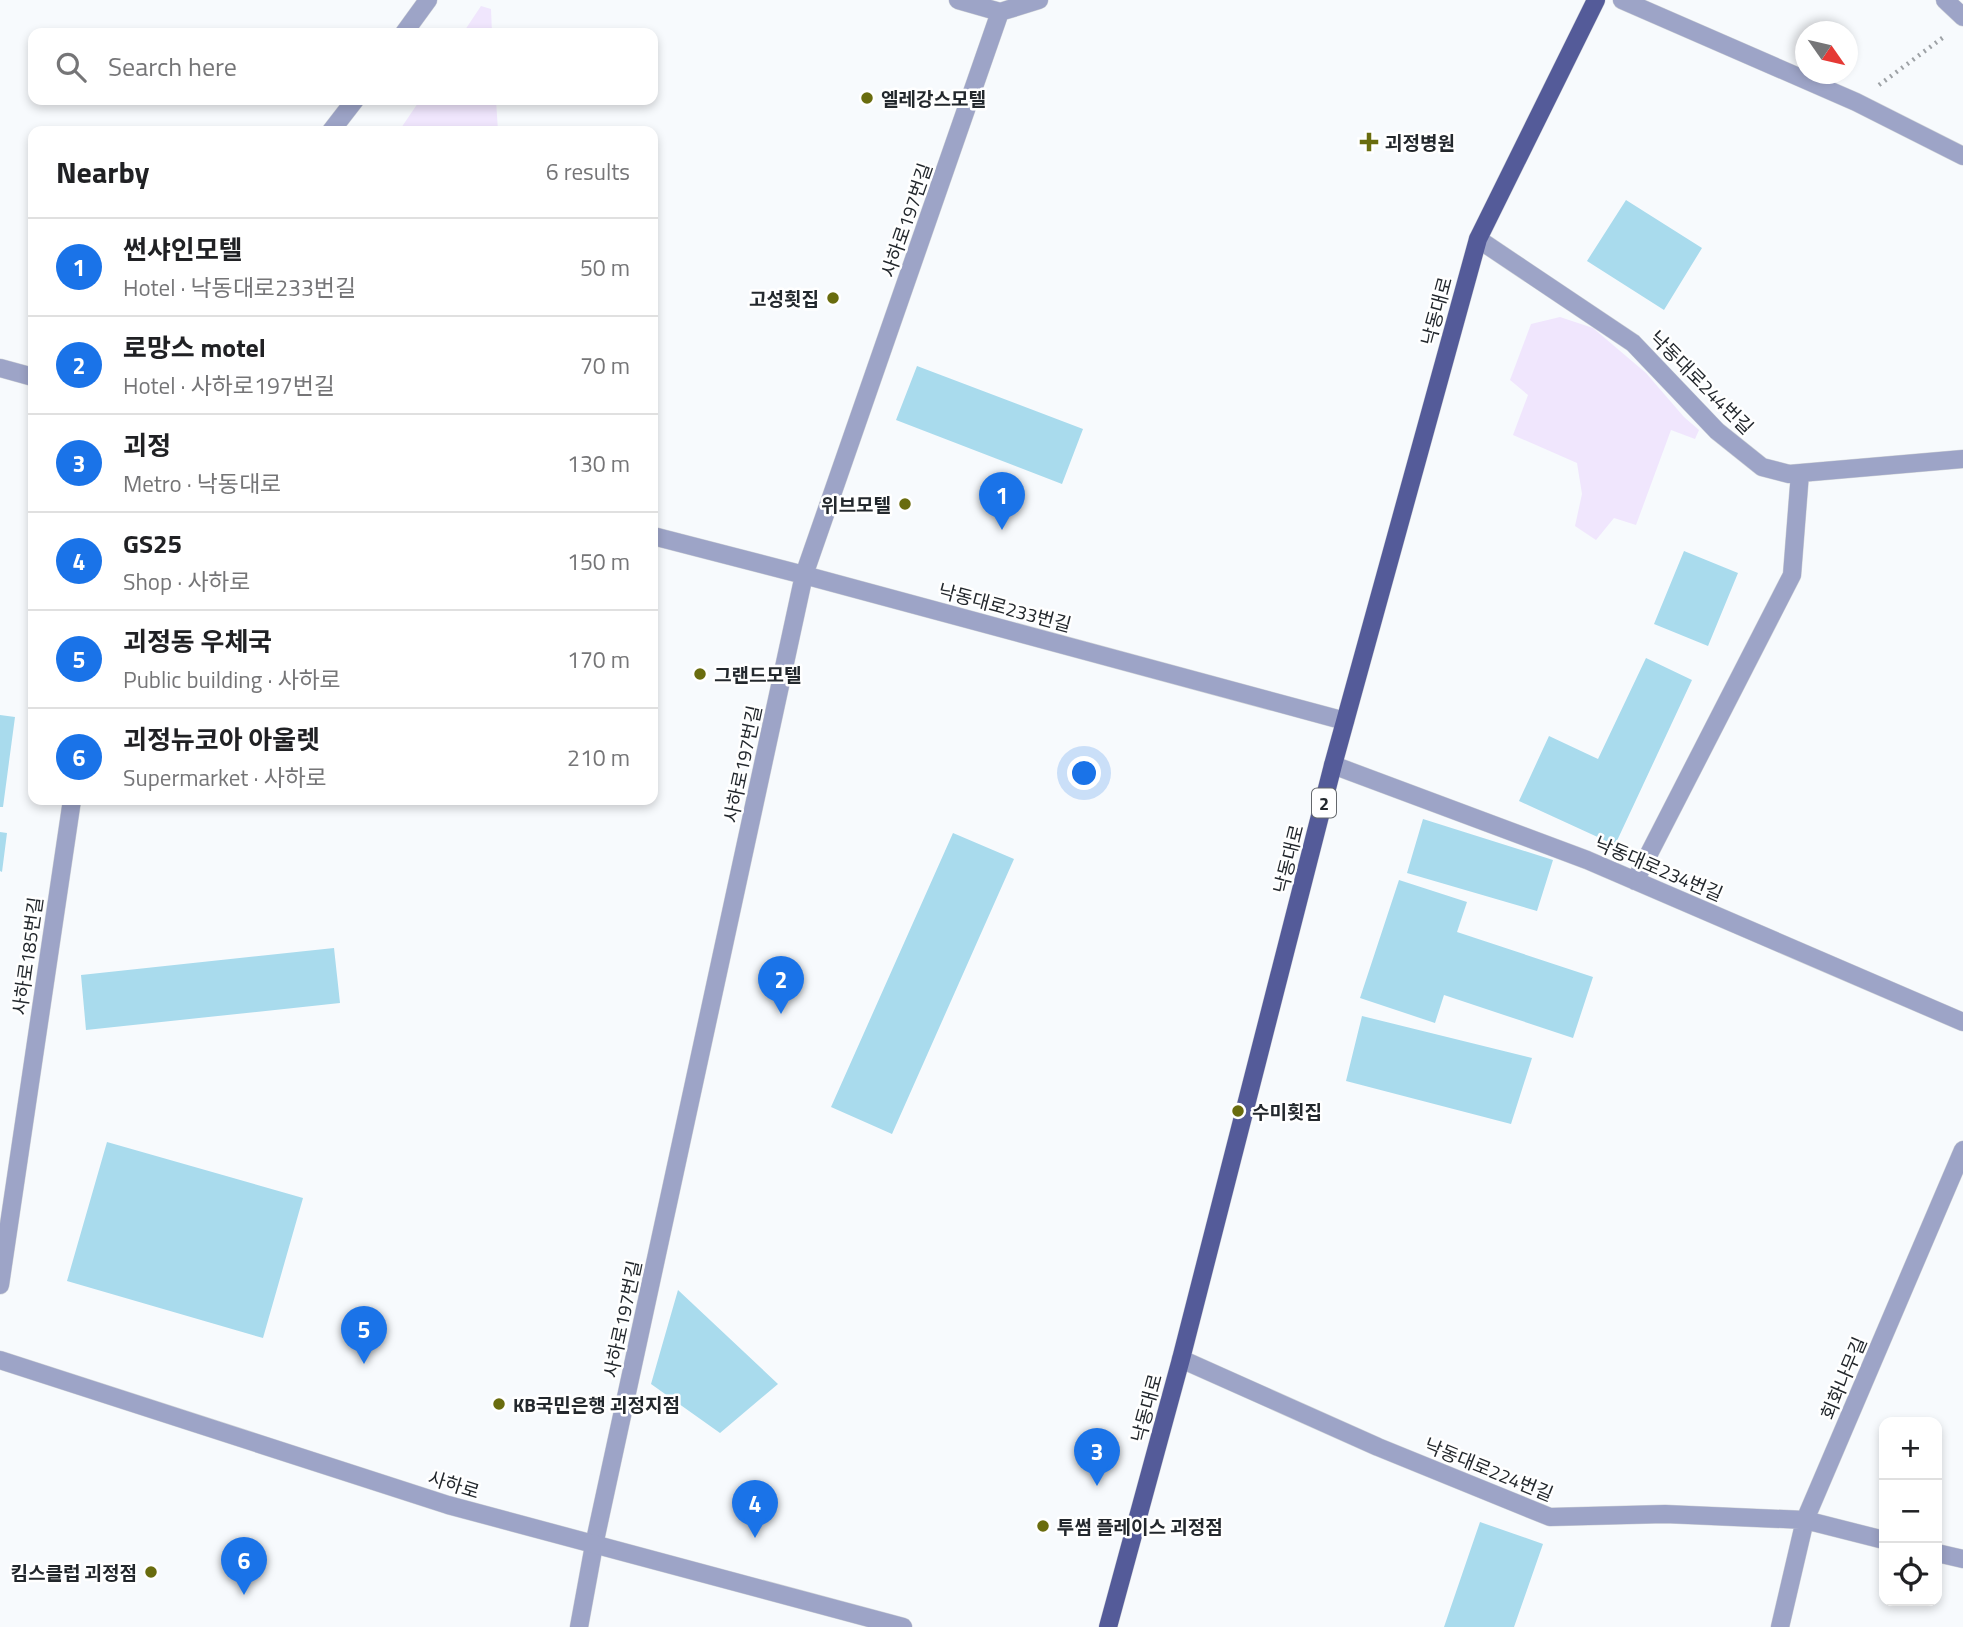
<!DOCTYPE html>
<meta charset="utf-8">
<style>
body{margin:0;font-family:"Titillium Web","Noto Sans KR",sans-serif;background:#f6f6f6;color:#202124}
.controls{position:absolute;right:21px;bottom:21px;display:grid;overflow:hidden;border-radius:14px;box-shadow:0 4px 10px #0003}
.controls button{width:63px;height:63px;display:grid;place-items:center;padding:0;border:0;border-bottom:2px solid #e0e0e0;background:#fff;color:#202124;font:35px sans-serif}
.compass{position:absolute;left:1795px;top:21px;width:63px;height:63px;border-radius:50%;background:#fff;box-shadow:0 4px 10px #0003;rotate:124deg}
.you{position:absolute;left:1085px;top:774px;width:24px;height:24px;margin:-18px;border:5px solid #fff;border-radius:50%;background:#1a73e8;box-shadow:0 0 0 10px #1a73e833}
.badge{display:grid;place-items:center;width:46px;height:46px;border-radius:50%;background:#1a73e8;color:#fff;font-size:23px;font-weight:700}
.pin{position:absolute;translate:-50% -58px;filter:drop-shadow(0 2px 4px #0008)}
.pin::after{content:'';position:absolute;top:37px;width:24px;height:21px;background:inherit;clip-path:polygon(0 0,100% 0,50% 100%)}
.list{margin:0;padding:0;list-style:none}
h2{display:flex;justify-content:space-between;align-items:center;height:91px;margin:0;padding:0 28px;font-size:30px}
h2 small{font-size:23px;font-weight:400;color:#757577}
.list li{display:grid;grid-template-columns:46px 1fr auto;gap:21px;align-items:center;box-sizing:border-box;height:98px;padding:0 28px;border-top:2px solid #e0e0e0}
.list b{display:block;font-size:26px;white-space:nowrap}
.list p{margin:0;font-size:23px;white-space:nowrap;color:#757577}
.list em{font-size:23px;font-style:normal;color:#757577}
.icon{flex:none;width:38px;height:38px;fill:none;stroke:currentColor;stroke-width:2;stroke-linecap:round;stroke-linejoin:round}
.map{position:relative;flex:none;width:1963px;height:1627px;overflow:hidden}
.search{position:absolute;background:#fff;box-shadow:0 4px 10px #0003;left:28px;top:28px;width:630px;height:77px;display:flex;align-items:center;gap:18px;box-sizing:border-box;padding:0 24px;border-radius:14px;color:#757577;font-size:26px}
.panel{position:absolute;background:#fff;box-shadow:0 4px 10px #0003;left:28px;top:126px;width:630px;height:679px;border-radius:14px}
.map>svg:first-child{display:block}
.green{fill:#f0e6fd}
.building{fill:#a9dbed}
.lines{fill:none;stroke-linecap:round;stroke-linejoin:round}
.service-casing{stroke:#d1d4d8;stroke-width:19}
.minor-casing{stroke:#d1d4d8;stroke-width:19}
.tertiary-casing{stroke:#d1d4d8;stroke-width:19}
.primary-casing{stroke:#d1d4d8;stroke-width:19}
.path{stroke:#9ea2a6;stroke-width:4.5;stroke-dasharray:2 5;stroke-linecap:butt}
.service{stroke:#9da4c7;stroke-width:18}
.minor{stroke:#9da4c7;stroke-width:18}
.tertiary{stroke:#9da4c7;stroke-width:18}
.primary{stroke:#545b99;stroke-width:18}
.poi-dot{fill:#696c0e;stroke:#fff;stroke-width:2.5}
.labels{text-anchor:middle;dominant-baseline:central;stroke-width:5;stroke-linejoin:round;paint-order:stroke}
.shield{fill:#fff;stroke:#65686c;stroke-width:2}
.shield-label{font-size:18px;font-weight:bold;fill:#23282d}
.poi-label{font-size:19px;font-weight:bold;fill:#23282d;stroke:#fff;text-anchor:start}
.street-label{font-size:19px;fill:#23282d;stroke:#fff}
</style>
<div class="map">
<svg width="1963" height="1627" viewBox="0 0 1963 1627">
<rect width="100%" height="100%" fill="#f7fafd"/>
<!-- green -->
<path class="green" d="M481 6 491 9 492 33H463Z
M420 100H496L498 131H399Z
M1560 317 1593 328 1646 373 1684 417 1699 430 1695 439 1671 430 1636 525 1614 518 1596 540 1575 526 1582 494 1577 463 1513 435 1528 395 1510 380 1531 324Z"/>
<!-- building -->
<path class="building" d="M1626 200 1702 248 1664 310 1587 261Z
M917 366 1083 429 1062 484 896 420Z
M1684 551 1738 573 1708 646 1654 624Z
M1646 658 1692 680 1615 845 1519 801 1549 736 1598 759Z
M0 715 15 717 3 807H0Z
M1423 819 1553 860 1537 911 1407 873Z
M0 832 7 833 2 872 0 871Z
M953 833 1014 859 892 1134 831 1107Z
M1399 880 1467 902 1457 932 1593 977 1573 1038 1444 995 1435 1023 1360 998Z
M334 948 340 1003 86 1030 81 975Z
M1362 1016 1532 1058 1511 1124 1346 1081Z
M107 1142 303 1198 263 1338 67 1281Z
M678 1290 778 1384 720 1433 651 1384Z
M1480 1522 1543 1544 1514 1627H1444Z"/>
<g class="lines">
<!-- service casing -->
<g class="service-casing">
<path id="service" d="M1945 0 1963 17"/>
</g>
<!-- minor casing -->
<g class="minor-casing">
<path id="minor" d="M958 0 1000 12 1039 0
M1622 0 1856 102 1963 156
M404 33 428 0
M331 131 355 100
M1478 239 1633 343 1717 431 1762 467 1789 474 1963 459
M0 368 33 377
M653 536 804 575 1345 721
M1333 765 1587 860 1963 1022
M1635 881 1792 575 1800 473
M0 1285 72 800
M1181 1359 1378 1447 1550 1517 1665 1514 1805 1520 1884 1540
M1937 1553 1963 1559
M579 1627 594 1545 804 575 1000 12
M1780 1627 1805 1520 1963 1150"/>
</g>
<!-- tertiary casing -->
<g class="tertiary-casing">
<path id="tertiary" d="M0 1360 448 1505 903 1627"/>
</g>
<!-- primary casing -->
<g class="primary-casing">
<path id="primary" d="M1108 1627 1181 1359 1333 765 1478 239 1596 0"/>
</g>
<!-- path -->
<path class="path" d="M1879 85 1945 36"/>
<!-- service -->
<use href="#service" class="service"/>
<!-- minor -->
<use href="#minor" class="minor"/>
<!-- tertiary -->
<use href="#tertiary" class="tertiary"/>
<!-- primary -->
<use href="#primary" class="primary"/>
</g>
<!-- markers -->
<g class="poi-dot">
<circle cx="867" cy="98" r="7"/>
<path d="M1365.5 131.5h7v7h7v7h-7v7h-7v-7h-7v-7h7z"/>
<circle cx="833" cy="298" r="7"/>
<circle cx="905" cy="504" r="7"/>
<circle cx="700" cy="674" r="7"/>
<circle cx="1238" cy="1111" r="7"/>
<circle cx="499" cy="1404" r="7"/>
<circle cx="1043" cy="1526" r="7"/>
<circle cx="151" cy="1572" r="7"/>
</g>
<g class="labels">
<!-- shield labels -->
<rect class="shield" x="1312" y="788.5" width="24" height="29" rx="5"/>
<g class="shield-label">
<text x="1324" y="803">2</text>
</g>
<!-- poi labels -->
<g class="poi-label">
<text x="881" y="98">엘레강스모텔</text>
<text x="1385" y="142">괴정병원</text>
<text x="819" y="298" text-anchor="end">고성횟집</text>
<text x="891" y="504" text-anchor="end">위브모텔</text>
<text x="714" y="674">그랜드모텔</text>
<text x="1252" y="1111">수미횟집</text>
<text x="513" y="1404">KB국민은행 괴정지점</text>
<text x="1057" y="1526">투썸 플레이스 괴정점</text>
<text x="137" y="1572" text-anchor="end">킴스클럽 괴정점</text>
</g>
<!-- street labels -->
<g class="street-label">
<text transform="translate(906 220) rotate(-71)">사하로197번길</text>
<text transform="translate(1436 311) rotate(-75)">낙동대로</text>
<text transform="translate(1702 382) rotate(45)">낙동대로244번길</text>
<text transform="translate(1005 607) rotate(15)">낙동대로233번길</text>
<text transform="translate(742 764) rotate(-78)">사하로197번길</text>
<text transform="translate(1288 859) rotate(-76)">낙동대로</text>
<text transform="translate(1659 868) rotate(23)">낙동대로234번길</text>
<text transform="translate(27 956) rotate(-82)">사하로185번길</text>
<text transform="translate(622 1319) rotate(-78)">사하로197번길</text>
<text transform="translate(1843 1378) rotate(-67)">회화나무길</text>
<text transform="translate(1146 1408) rotate(-75)">낙동대로</text>
<text transform="translate(1489 1469) rotate(22)">낙동대로224번길</text>
<text transform="translate(454 1484) rotate(17)">사하로</text>
</g>
</g>
</svg>
<div class="controls">
<button>+</button>
<button>−</button>
<button><svg class="icon" aria-label="locate" viewBox="0 0 24 24"><circle cx="12" cy="12" r="6"/><path d="M12 2v4M12 18v4M2 12h4M18 12h4"/></svg></button>
</div>
<svg class="compass" viewBox="-18 -18 36 36"><path d="M0-13l5 13h-10z" fill="#e53935"/><path d="M0 13l5-13h-10z" fill="#757577"/></svg>
<div class="you"></div>
<div class="pin badge" style="left:1002px;top:530px">1</div>
<div class="pin badge" style="left:781px;top:1014px">2</div>
<div class="pin badge" style="left:1097px;top:1486px">3</div>
<div class="pin badge" style="left:755px;top:1538px">4</div>
<div class="pin badge" style="left:364px;top:1364px">5</div>
<div class="pin badge" style="left:244px;top:1595px">6</div>
<div class="search"><svg class="icon" aria-label="search" viewBox="0 0 24 24"><circle cx="10" cy="10" r="6"/><path d="M15 15l6 6"/></svg>Search here</div>
<section class="panel">
<h2>Nearby<small>6 results</small></h2>
<ul class="list">
<li><span class="badge">1</span><div><b>썬샤인모텔</b><p>Hotel · 낙동대로233번길</p></div><em>50 m</em></li>
<li><span class="badge">2</span><div><b>로망스 motel</b><p>Hotel · 사하로197번길</p></div><em>70 m</em></li>
<li><span class="badge">3</span><div><b>괴정</b><p>Metro · 낙동대로</p></div><em>130 m</em></li>
<li><span class="badge">4</span><div><b>GS25</b><p>Shop · 사하로</p></div><em>150 m</em></li>
<li><span class="badge">5</span><div><b>괴정동 우체국</b><p>Public building · 사하로</p></div><em>170 m</em></li>
<li><span class="badge">6</span><div><b>괴정뉴코아 아울렛</b><p>Supermarket · 사하로</p></div><em>210 m</em></li>
</ul>
</section>
</div>
